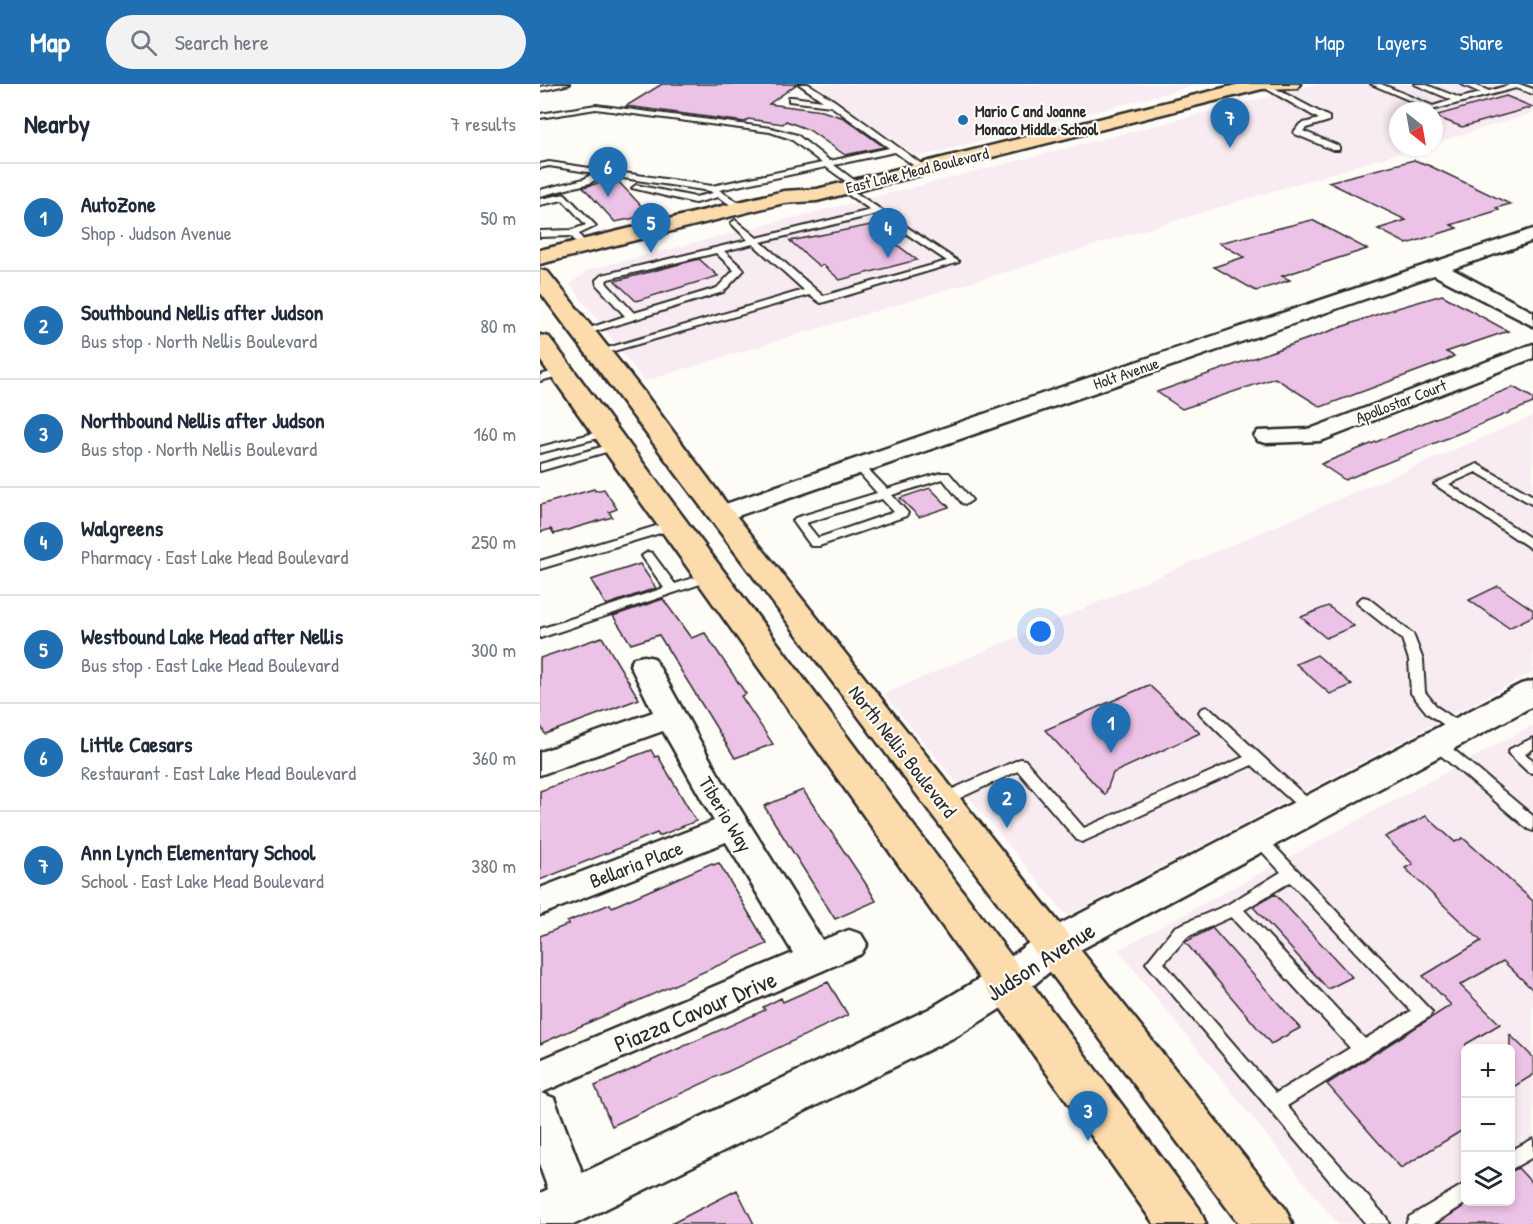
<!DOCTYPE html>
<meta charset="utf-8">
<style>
body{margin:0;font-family:"Patrick Hand",sans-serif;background:#f2f2f3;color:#1f2937}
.controls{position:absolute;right:18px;bottom:18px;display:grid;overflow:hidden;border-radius:9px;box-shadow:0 3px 9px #0003}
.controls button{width:54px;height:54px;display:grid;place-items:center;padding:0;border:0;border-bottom:2px solid #e0e1e3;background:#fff;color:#1f2937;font:30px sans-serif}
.compass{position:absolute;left:849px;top:18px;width:54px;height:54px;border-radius:50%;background:#fff;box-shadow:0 3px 9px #0003;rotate:149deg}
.you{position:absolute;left:501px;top:548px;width:21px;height:21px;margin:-15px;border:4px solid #fff;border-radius:50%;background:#1a73e8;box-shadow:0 0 0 9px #1a73e833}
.badge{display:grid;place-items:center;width:39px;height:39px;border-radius:50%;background:#1f6fb2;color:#fff;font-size:20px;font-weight:700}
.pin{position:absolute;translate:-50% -50px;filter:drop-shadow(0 2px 3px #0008)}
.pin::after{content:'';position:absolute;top:32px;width:21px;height:18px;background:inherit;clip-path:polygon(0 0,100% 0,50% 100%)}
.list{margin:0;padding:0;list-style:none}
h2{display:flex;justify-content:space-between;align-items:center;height:78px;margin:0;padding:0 24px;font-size:26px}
h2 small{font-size:20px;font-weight:400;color:#747a83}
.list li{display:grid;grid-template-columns:39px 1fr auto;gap:18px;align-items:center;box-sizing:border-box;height:108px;padding:0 24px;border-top:2px solid #e0e1e3}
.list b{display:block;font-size:22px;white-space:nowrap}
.list p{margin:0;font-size:20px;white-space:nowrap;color:#747a83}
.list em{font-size:20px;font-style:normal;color:#747a83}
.icon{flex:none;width:33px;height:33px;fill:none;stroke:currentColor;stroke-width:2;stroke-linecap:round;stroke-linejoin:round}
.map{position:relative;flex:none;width:993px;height:1140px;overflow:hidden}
header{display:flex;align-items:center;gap:36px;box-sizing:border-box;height:84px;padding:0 30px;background:#1f6fb2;color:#fff}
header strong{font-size:28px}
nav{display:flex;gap:33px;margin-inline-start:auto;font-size:21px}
.search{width:420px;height:54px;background:#f2f2f3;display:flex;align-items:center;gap:15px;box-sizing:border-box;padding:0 21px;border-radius:33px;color:#747a83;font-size:22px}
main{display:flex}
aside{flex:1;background:#fff}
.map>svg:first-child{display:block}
.built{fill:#f8ebf2;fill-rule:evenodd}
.building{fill:#edc2e7;stroke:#2b2b2b;stroke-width:1.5}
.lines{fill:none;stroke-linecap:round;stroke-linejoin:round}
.lane-casing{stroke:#2b2b2b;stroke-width:4}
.street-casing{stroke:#2b2b2b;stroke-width:5}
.secondary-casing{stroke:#2b2b2b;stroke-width:5}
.primary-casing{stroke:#2b2b2b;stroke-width:5}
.lane{fill:#fdfcf7;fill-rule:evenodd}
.street{fill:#fdfcf7;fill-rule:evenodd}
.secondary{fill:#fdfcf7;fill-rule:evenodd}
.primary{fill:#fcdcac;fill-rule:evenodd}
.poi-dot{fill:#1f6fb2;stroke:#fdfcf7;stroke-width:2}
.labels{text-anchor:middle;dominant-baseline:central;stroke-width:4.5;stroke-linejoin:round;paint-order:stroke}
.far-poi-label{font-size:16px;font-weight:bold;fill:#2b2b2b;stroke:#fdfcf7;text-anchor:start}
.far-street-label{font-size:16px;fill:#2b2b2b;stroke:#fdfcf7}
.street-label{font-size:20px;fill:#2b2b2b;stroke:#fdfcf7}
.near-street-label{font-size:24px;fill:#2b2b2b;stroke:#fdfcf7}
</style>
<header>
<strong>Map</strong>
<div class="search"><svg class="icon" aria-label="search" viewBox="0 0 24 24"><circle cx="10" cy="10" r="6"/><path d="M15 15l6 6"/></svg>Search here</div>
<nav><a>Map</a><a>Layers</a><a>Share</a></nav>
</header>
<main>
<aside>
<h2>Nearby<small>7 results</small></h2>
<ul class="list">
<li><span class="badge">1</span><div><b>AutoZone</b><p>Shop · Judson Avenue</p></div><em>50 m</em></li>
<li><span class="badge">2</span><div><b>Southbound Nellis after Judson</b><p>Bus stop · North Nellis Boulevard</p></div><em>80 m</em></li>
<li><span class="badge">3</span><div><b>Northbound Nellis after Judson</b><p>Bus stop · North Nellis Boulevard</p></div><em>160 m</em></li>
<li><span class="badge">4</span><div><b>Walgreens</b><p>Pharmacy · East Lake Mead Boulevard</p></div><em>250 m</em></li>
<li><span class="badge">5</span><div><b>Westbound Lake Mead after Nellis</b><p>Bus stop · East Lake Mead Boulevard</p></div><em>300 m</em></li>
<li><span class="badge">6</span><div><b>Little Caesars</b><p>Restaurant · East Lake Mead Boulevard</p></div><em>360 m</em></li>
<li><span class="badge">7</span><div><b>Ann Lynch Elementary School</b><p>School · East Lake Mead Boulevard</p></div><em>380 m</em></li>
</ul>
</aside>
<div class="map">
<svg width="993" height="1140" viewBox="0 0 993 1140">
<rect width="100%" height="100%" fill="#fdfcf7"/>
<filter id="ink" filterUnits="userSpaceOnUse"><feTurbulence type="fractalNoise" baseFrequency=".0167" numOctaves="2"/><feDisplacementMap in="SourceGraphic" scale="12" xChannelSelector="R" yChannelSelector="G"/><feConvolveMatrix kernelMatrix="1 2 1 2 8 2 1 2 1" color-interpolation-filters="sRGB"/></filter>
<g filter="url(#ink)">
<!-- built -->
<path class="built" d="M275 0H661L378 73Z
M778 0H993V29L894 59V27H858V63H879L104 297 30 200 48 186Z
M993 332V588L527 832 344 610Z
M993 641V1140H798L578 866ZM926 964H970V1118H926Z"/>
<!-- building -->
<path class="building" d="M122 0H257L229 20 282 27 304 34 344 63 305 71 269 46 246 37 243 40 208 35 205 38 190 36 86 22Z
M966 12 993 23 922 43 894 32Z
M874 76 890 82 970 120 956 124 959 126 911 141 917 144 867 160 838 145 866 136 788 98Z
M76 95 110 131 75 138 43 103Z
M772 136 827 165 742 192 750 196 716 207 674 183 704 173 679 159Z
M331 141 377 176 300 196 283 181 279 182 250 157Z
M159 175 178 192 96 217 75 197Z
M902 211 968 247 906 268 914 272 907 276 781 323 735 294 642 325 617 308 844 228Z
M973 303 993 314V319L805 396 781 380Z
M390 404 409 423 379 433 360 414Z
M54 405 55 407 64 405 77 425 69 428 72 433 14 450 11 445 0 448V421Z
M100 480 116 504 66 521 51 496Z
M958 502 993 526V532L969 544 929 516Z
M123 515 151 554 165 549 206 610 201 612 233 660 195 674 119 551 91 560 73 532Z
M788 522 814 542 786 554 761 533Z
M62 553 99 615 5 650 0 640V574Z
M777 571 812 601 790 610 756 580Z
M609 601 660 649 573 689 565 711 505 646Z
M111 666 115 673 118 672 156 737 119 752 117 749 0 796V707Z
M263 706 326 800 336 817 295 835 224 722Z
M886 732 915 758 923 754 993 817V906L963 877 920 901 960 940 926 960V1044L861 1084 787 1000 911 921 883 892 941 857 865 784 873 780 845 753Z
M172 779 173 781 179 779 227 860 0 960V852L29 840 27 838 70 820 72 823Z
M735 810 812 893 788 905 713 823Z
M672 844 760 944 731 960 645 858Z
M288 898 308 931 72 1042 55 1002 225 926 223 923 241 914 243 918Z
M970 951 993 973V991L970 1005Z
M978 1084 993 1100V1140H897L930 1118H970V1088Z
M197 1106 214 1140H131Z"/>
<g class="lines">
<!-- lane casing -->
<g class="lane-casing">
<path id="lane" d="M15 0H30L0 7V3Z
M259 0H268L295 17 387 84 380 86 355 68 294 81 318 99 319 101 315 104 286 83 179 106 204 122 205 124 201 127 178 113 155 119 92 104 96 101 155 113 173 109 170 107 63 91 50 99 0 112V106L44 95 54 89 9 82 0 84V80L9 78 172 102 282 79 251 55 230 48 56 25 0 34V30L56 21 231 44 257 51 290 77 349 64 291 22 249 17V13H252L283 17Z
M718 0H727L789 33V37L766 44 763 47 799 62V66H793L755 50 754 48 760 40 779 35Z
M831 0H841L893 22 912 16 874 0H884L920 14 941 9 921 0H932L949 7 969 1 968 0H979L993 5V10L976 4 892 26Z
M304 101 419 178 281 219 269 211 63 270 59 271 54 268 264 206 213 160 184 167 204 186 183 208 47 250H39L38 248 85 232 57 201 56 196 62 191 208 156 191 139 195 136 217 154 331 126 301 106V102ZM337 130 407 177 283 212 221 158ZM176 169 194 186 177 204 94 229 67 200 66 197 68 195Z
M25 110 56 142 39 150 43 156 42 158H36L31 152 0 153V147L32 146 46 141 23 116 0 121V115Z
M22 285 27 288 26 290 0 297V291Z
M66 346 70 347V351L0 369V363Z
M76 359 82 362 80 364 0 387V380Z
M320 380 324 381 347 405 401 389H409L432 416 426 420 422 419 403 395 352 411 368 429 366 432 279 462H271L253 437 255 434 337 409 314 383ZM342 415 354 428 278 454 266 439Z
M937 380 993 412V421L936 388 909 400 993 456V466L894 400Z
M133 437 137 438 139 441 137 444 0 485V477Z
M108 468 112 469 135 500 171 488 177 492 175 495 0 554V545L124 504 102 472Z
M823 513 828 514 873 550 883 576 885 608 897 623 926 643 928 646 926 649H916L887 629 871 609 869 576 862 555 818 520 817 517Z
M666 623 671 625 775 721 778 725 775 729H765L712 681 542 758 537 756 478 687 407 720H397L394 716 397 712 480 675 485 676 544 744 704 673 661 631 659 628 661 625Z
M896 654 901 655 993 732V747L988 745 891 663 889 659 891 655Z
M993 654V665L985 670 993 676V689L988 688 968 669 970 665Z
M717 747 722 749 892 928 889 933 747 1022 846 1133 849 1140H826L606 879 635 843 687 821 741 788 712 757 709 753 712 749ZM750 798 871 927 825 955 704 826ZM691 833 810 964 736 1009 624 879 647 853Z
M993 1055V1073L970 1086V1067Z
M926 1099V1118H928L893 1140H866L869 1133Z"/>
</g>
<!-- street casing -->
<g class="street-casing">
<path id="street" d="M993 145V157L912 185 993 228V242L894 191 189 435 180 438 171 435 167 430 171 425 539 297Z
M993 260V274L781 357 726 359 718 357 714 352 718 347 770 345Z
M104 572 114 574 118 581 177 688 282 856 309 846 321 850 327 860 321 870 1 1009 14 1014 53 1117 47 1130 32 1136 17 1130 0 1083V976L253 869 186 758 0 831V804L174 737 123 647 0 691V668L113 628 90 581 94 574Z"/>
</g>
<!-- secondary casing -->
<g class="secondary-casing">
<path id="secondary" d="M993 597V622L527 873 482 911 419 951 35 1140H0V1109L389 925 452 887 499 851 981 600Z"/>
</g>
<!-- primary casing -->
<g class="primary-casing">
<path id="primary" d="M700 0H760L757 4 722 5 277 117 244 119 0 180V166L244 107 277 105Z
M0 186 8 188 106 311 190 424 745 1124 752 1140H699L0 208Z
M0 251 9 253 659 1124 666 1140H614L0 276Z"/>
</g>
<!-- lane -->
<use href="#lane" class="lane"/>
<!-- street -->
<use href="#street" class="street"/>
<!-- secondary -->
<use href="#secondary" class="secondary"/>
<!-- primary -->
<use href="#primary" class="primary"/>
</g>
</g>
<!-- markers -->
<circle class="poi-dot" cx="423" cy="36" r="6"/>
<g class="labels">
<!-- far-poi labels -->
<g class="far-poi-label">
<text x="435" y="27">Mario C and Joanne<tspan x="435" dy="18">Monaco Middle School</tspan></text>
</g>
<!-- far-street labels -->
<g class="far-street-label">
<text transform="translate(377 86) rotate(-14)">East Lake Mead Boulevard</text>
<text transform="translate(586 289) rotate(-19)">Holt Avenue</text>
<text transform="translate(861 317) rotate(-21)">Apollostar Court</text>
</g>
<!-- street labels -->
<g class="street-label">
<text transform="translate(363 667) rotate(52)">North Nellis Boulevard</text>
<text transform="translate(186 730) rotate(59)">Tiberio Way</text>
<text transform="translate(96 780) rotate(-21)">Bellaria Place</text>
</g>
<!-- near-street labels -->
<g class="near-street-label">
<text transform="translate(500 877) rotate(-33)">Judson Avenue</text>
<text transform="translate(155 927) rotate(-23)">Piazza Cavour Drive</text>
</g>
</g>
</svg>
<div class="controls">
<button>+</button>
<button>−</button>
<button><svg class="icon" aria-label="layers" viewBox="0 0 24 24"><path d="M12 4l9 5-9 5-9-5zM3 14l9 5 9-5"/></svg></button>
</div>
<svg class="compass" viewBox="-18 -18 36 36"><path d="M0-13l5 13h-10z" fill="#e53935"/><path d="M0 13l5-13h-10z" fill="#747a83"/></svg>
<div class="you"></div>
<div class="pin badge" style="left:571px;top:669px">1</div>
<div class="pin badge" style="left:467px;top:744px">2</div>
<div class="pin badge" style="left:548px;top:1057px">3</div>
<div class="pin badge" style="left:348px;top:174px">4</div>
<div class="pin badge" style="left:111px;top:169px">5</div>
<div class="pin badge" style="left:68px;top:113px">6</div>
<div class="pin badge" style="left:690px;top:64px">7</div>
</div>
</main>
